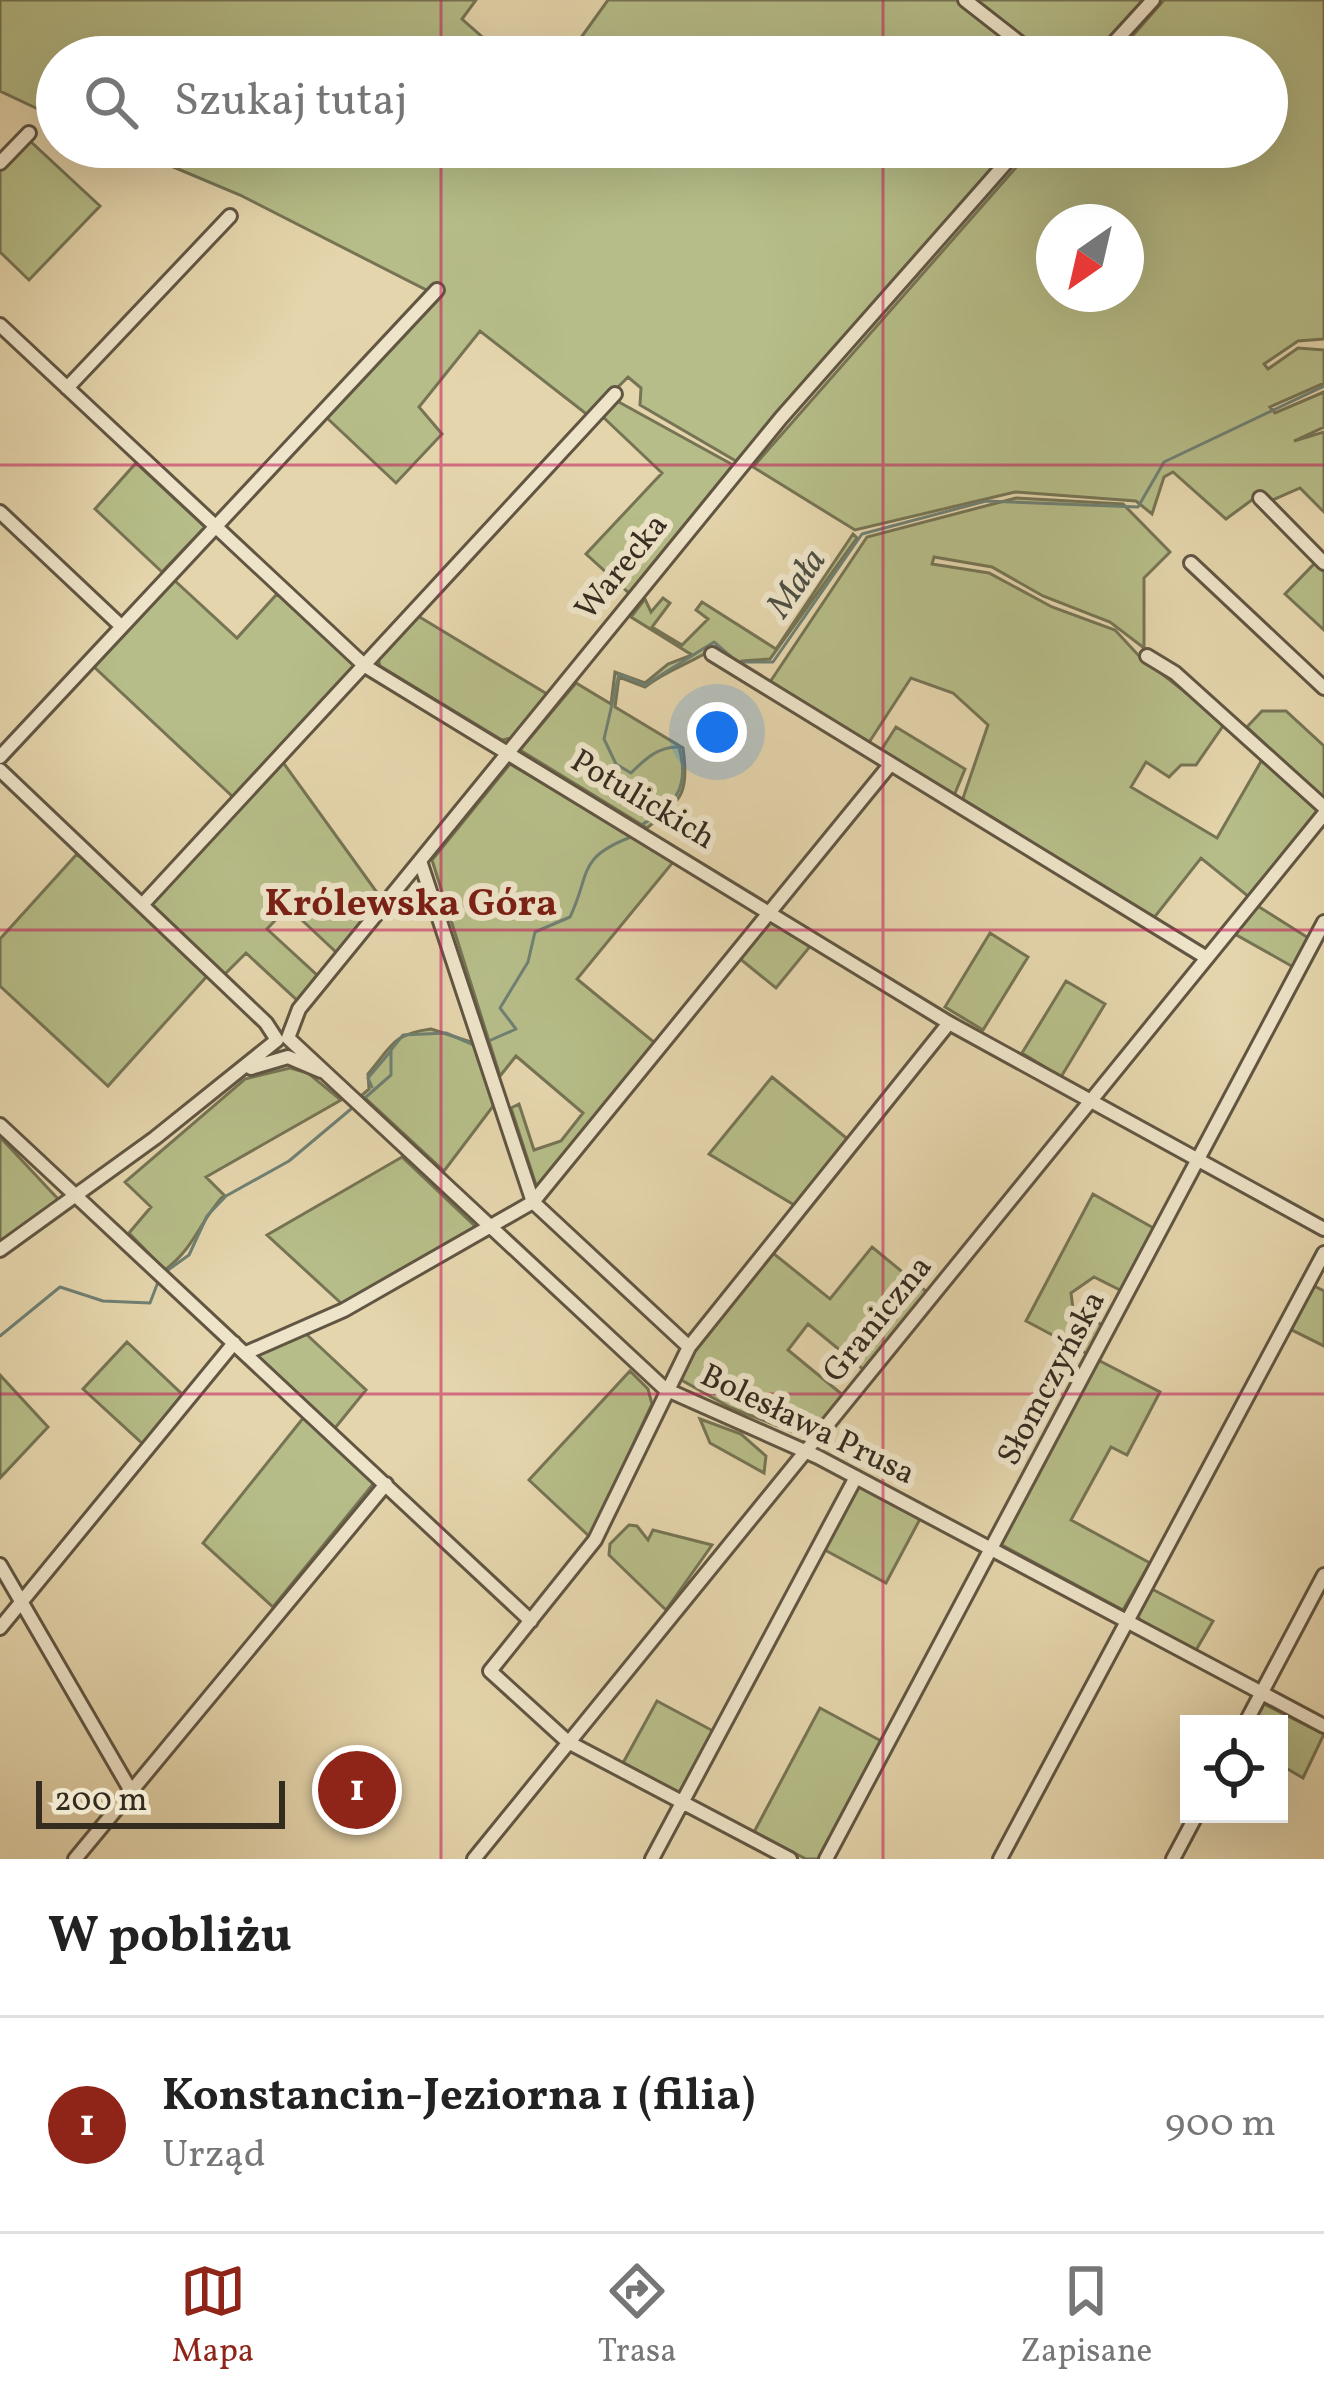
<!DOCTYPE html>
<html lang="pl">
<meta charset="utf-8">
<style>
body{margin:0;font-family:Vollkorn,serif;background:#f2f2f2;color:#222}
.controls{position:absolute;right:36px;bottom:36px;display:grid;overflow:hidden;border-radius:0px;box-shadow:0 12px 48px #0002}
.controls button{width:108px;height:108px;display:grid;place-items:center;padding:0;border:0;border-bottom:3px solid #e0e0e0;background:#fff;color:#222;font:60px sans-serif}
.compass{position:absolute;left:1036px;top:204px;width:108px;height:108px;border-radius:50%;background:#fff;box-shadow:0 12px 48px #0002;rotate:214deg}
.scale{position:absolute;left:36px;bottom:30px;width:249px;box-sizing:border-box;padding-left:12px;border:6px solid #352c20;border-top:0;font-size:33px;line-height:42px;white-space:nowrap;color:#352c20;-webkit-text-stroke:9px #eee4c9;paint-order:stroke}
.you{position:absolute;left:717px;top:732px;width:42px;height:42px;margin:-30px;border:9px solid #fff;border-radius:50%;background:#1a73e8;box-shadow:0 0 0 18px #1a73e833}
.badge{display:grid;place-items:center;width:78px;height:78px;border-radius:50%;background:#8f2418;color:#fff;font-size:39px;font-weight:700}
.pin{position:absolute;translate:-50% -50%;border:6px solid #fff;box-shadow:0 3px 12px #0006}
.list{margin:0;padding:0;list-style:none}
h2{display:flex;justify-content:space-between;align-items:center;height:156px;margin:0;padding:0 48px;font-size:51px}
h2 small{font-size:39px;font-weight:400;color:#767676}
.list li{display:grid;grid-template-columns:78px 1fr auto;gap:36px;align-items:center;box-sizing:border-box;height:216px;padding:0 48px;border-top:3px solid #e0e0e0}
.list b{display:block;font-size:45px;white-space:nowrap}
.list p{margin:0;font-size:39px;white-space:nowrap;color:#767676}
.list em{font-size:39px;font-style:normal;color:#767676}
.icon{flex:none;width:66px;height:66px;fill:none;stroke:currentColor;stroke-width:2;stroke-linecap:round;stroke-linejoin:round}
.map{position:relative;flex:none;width:1324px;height:1859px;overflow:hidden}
.search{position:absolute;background:#fff;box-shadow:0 12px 48px #0002;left:36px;right:36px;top:36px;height:132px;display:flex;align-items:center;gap:30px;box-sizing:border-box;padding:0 42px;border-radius:66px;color:#767676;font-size:45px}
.sheet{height:372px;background:#fff}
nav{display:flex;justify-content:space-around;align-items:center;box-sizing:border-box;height:168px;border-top:3px solid #e0e0e0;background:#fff;font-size:33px;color:#767676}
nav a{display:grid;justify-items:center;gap:6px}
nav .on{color:#8f2418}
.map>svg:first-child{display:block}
.green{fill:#b6bd88;stroke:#767454;stroke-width:3;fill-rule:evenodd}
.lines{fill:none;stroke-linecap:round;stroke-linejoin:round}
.stream{stroke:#6f8073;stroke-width:3}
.minor-casing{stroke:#615643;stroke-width:18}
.minor{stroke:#eee4c9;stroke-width:12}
.grid{fill:none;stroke:#c2185b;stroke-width:3;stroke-opacity:0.55}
.labels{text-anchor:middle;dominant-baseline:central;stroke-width:12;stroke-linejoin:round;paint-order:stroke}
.street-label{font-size:33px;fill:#352c20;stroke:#eee4c9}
.water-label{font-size:36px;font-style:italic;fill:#4d4f43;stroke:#eee4c9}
.quarter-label{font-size:39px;font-weight:bold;fill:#7a1f14;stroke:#eee4c9}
</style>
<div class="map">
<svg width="1324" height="1859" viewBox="0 0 1324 1859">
<rect width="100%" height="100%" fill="#e5d5ac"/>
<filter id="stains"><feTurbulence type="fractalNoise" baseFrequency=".00167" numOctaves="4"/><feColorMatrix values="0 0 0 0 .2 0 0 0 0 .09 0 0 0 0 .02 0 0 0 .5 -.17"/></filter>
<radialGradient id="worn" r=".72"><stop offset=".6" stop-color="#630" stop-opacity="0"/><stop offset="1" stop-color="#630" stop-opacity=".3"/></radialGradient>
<!-- green -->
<path class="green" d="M0 0H476L462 19 505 57H57V118L0 91Z
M608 0H961L1034 57H567Z
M972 0H1143L1091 57H1045Z
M1164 0H1324V339L1298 341 1264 364 1268 369 1298 348 1324 350V383L1270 407 1275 413 1324 392V427L1294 441 1324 432V512L1300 488 1268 502 1260 494 1226 519 1173 472 1164 477 1152 514 1136 501 1015 492 855 530 753 467 1034 147H1267V57H1114ZM1054 222H1126V294H1054Z
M29 140 100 206 29 280 0 252V171Z
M126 147H1011L736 461 640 405 641 388 628 377 589 416 480 331 419 407 442 434 396 483 326 417 438 296 240 195Z
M617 401 733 465 629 593 586 554 662 473 603 417Z
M136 463 205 527 162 572 95 509Z
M1016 498 1123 504 1170 552 1144 578V648L1110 622 1043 596 992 567 934 557 932 564 989 573 1052 607 1115 630 1140 657 1225 723 1196 765H1181L1169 777 1146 762 1131 787 1217 838 1263 758 1319 811 1249 897 1201 858 1153 919 961 804 988 725 953 693 911 678 866 747 768 685 867 537Z
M853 534 857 538 770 659 742 661 737 666 716 647C692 663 668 669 645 687L619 677 615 707 683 748C690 796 680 800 647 828L520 750 576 683 611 704 615 672 645 683 668 664 692 655 631 617 645 599 651 612 663 598 670 603 652 627 682 645 708 619 696 610 702 602 776 649Z
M1315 563 1324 572V630L1285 594Z
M173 579 237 638 277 594 356 667 233 797 93 666Z
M418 616 547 694 512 738 502 740 380 666 378 658Z
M1262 711H1286L1324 746V799L1247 727Z
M896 727 965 769 953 798 878 755Z
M282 761 381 898 337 953 288 907 267 929 318 976 298 1001 246 953 225 974 150 904Z
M510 764 674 861 577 979 655 1043 537 1188 511 1108 519 1104 534 1150 561 1141 583 1113 516 1056 500 1076 432 860Z
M77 854 208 975 108 1086 0 986V939Z
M1256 905 1310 939 1295 968 1233 933Z
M770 919 812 944 776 988 739 958Z
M990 933 1028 957 983 1030 945 1007Z
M1066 981 1105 1004 1061 1077 1022 1053Z
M431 1029 474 1043 494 1105 444 1171 362 1095 369 1089 368 1074C392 1046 392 1034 431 1029Z
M290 1068 308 1073 341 1100 206 1177 224 1195C199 1222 196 1246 165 1270L129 1233 151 1207 125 1182 245 1079Z
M772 1077 850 1141 796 1206 709 1154Z
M0 1137 59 1200 0 1242Z
M402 1157 478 1229 342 1304 267 1235Z
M1093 1194 1157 1230 1122 1291 1094 1277 1071 1293 1073 1309 1104 1326 1088 1354 1026 1321Z
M872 1247 928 1293 864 1370 808 1324 788 1350 844 1396 809 1438 731 1408 678 1378 688 1355 773 1253 830 1299Z
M1312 1285 1324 1291V1346L1288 1328Z
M305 1333 366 1390 335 1428 256 1354Z
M127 1342 183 1395 143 1444 83 1389Z
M1098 1360 1160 1392 1127 1455 1111 1447 1071 1520 1150 1563 1123 1610 1000 1544Z
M630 1371 648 1389 652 1404 590 1537 529 1480Z
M0 1375 48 1427 0 1478Z
M304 1417 374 1483 273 1607 203 1543Z
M700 1419 741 1434 766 1456 764 1473 710 1443Z
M857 1485 920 1519 886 1583 823 1549Z
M629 1525 637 1526 648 1540 653 1530 712 1545 666 1610 609 1555 610 1544Z
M1150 1588 1213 1621 1196 1650 1142 1623 1137 1615Z
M657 1701 715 1732 681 1794 623 1763Z
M1262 1703 1324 1734 1303 1778 1279 1764V1724H1251Z
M820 1708 883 1742 822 1859H806L754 1832Z"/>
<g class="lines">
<!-- stream -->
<path class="stream" d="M643 824C676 804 690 787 679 747 659 746 645 759 631 773L616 764 604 739 619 674 645 685 714 642 737 662H773L862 534 986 501 1138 507 1164 462 1324 386
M491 1040 516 1029 500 1008 528 962 535 932 570 917C591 874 576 858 631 837
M372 1087 368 1078 390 1052
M366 1097 391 1075V1050L403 1035 446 1033 474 1045
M168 1270 189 1255 207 1216 226 1196 289 1161 351 1109
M0 1336 60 1287 103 1301 150 1303 158 1282"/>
<!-- minor casing -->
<g class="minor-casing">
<path id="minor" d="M965 0 1038 57
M1101 57 1153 0
M0 163 29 133
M0 325 365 666 949 1023 1324 1229
M67 388 230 216
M1260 498 1324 563
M0 512 121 626
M1191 563 1324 688
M712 654 1207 958
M1147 656 1175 673 1324 807
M0 757 437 290
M0 770 266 1023 277 1040
M420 861 533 1202 689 1347
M142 905 615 394
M288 1038 665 1389 818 1457 1324 1726
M288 1038 299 1009 781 418 1020 147
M251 1068 288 1057 321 1071
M0 1125 531 1621
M0 1250 155 1138 277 1040
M246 1353 344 1310 533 1202 889 766
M0 1565 131 1791
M0 1628 234 1343
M1245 1724 1324 1575
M75 1859 386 1484
M474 1859 1324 814
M652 1859 856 1477
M790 1859 568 1742 490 1671 595 1540 689 1347 949 1023
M826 1859 1324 922
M1000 1859 1324 1253
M1173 1859 1197 1814"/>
</g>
<!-- minor -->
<use href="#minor" class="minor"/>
</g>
<!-- grid -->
<path class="grid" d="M441 0V57M883 0V57M441 147V1859M883 147V1859M0 465H1324M0 930H1324M0 1394H1324"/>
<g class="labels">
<!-- street labels -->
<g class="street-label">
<text transform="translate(623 568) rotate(-51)">Warecka</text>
<text transform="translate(642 801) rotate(31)">Potulickich</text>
<text transform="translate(879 1320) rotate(-51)">Graniczna</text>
<text transform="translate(1053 1379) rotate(-62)">Słomczyńska</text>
<text transform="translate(807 1426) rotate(26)">Bolesława Prusa</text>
</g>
<!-- water labels -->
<g class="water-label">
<text transform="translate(798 584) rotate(-55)">Mała</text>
</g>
<!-- quarter labels -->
<g class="quarter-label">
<text x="411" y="905">Królewska Góra</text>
</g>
</g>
<rect width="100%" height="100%" filter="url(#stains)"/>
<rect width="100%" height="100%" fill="url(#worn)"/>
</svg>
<div class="controls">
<button><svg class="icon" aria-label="locate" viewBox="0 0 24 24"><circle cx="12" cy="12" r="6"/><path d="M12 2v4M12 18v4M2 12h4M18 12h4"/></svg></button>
</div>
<svg class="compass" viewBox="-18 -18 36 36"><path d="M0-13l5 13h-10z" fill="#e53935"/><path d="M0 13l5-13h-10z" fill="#767676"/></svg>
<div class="scale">200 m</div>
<div class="you"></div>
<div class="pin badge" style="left:357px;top:1790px">1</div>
<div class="search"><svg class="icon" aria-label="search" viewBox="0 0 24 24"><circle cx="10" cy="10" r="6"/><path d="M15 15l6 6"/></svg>Szukaj tutaj</div>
</div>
<section class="sheet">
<h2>W pobliżu<small></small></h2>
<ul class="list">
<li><span class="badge">1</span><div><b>Konstancin-Jeziorna 1 (filia)</b><p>Urząd</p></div><em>900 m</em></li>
</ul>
</section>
<nav>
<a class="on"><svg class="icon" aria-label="map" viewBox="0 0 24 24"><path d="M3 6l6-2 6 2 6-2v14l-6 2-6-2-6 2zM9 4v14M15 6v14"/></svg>Mapa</a>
<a><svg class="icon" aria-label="directions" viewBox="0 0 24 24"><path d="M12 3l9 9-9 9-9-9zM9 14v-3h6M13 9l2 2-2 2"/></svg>Trasa</a>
<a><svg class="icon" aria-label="saved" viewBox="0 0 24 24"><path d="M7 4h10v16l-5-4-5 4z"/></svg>Zapisane</a>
</nav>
